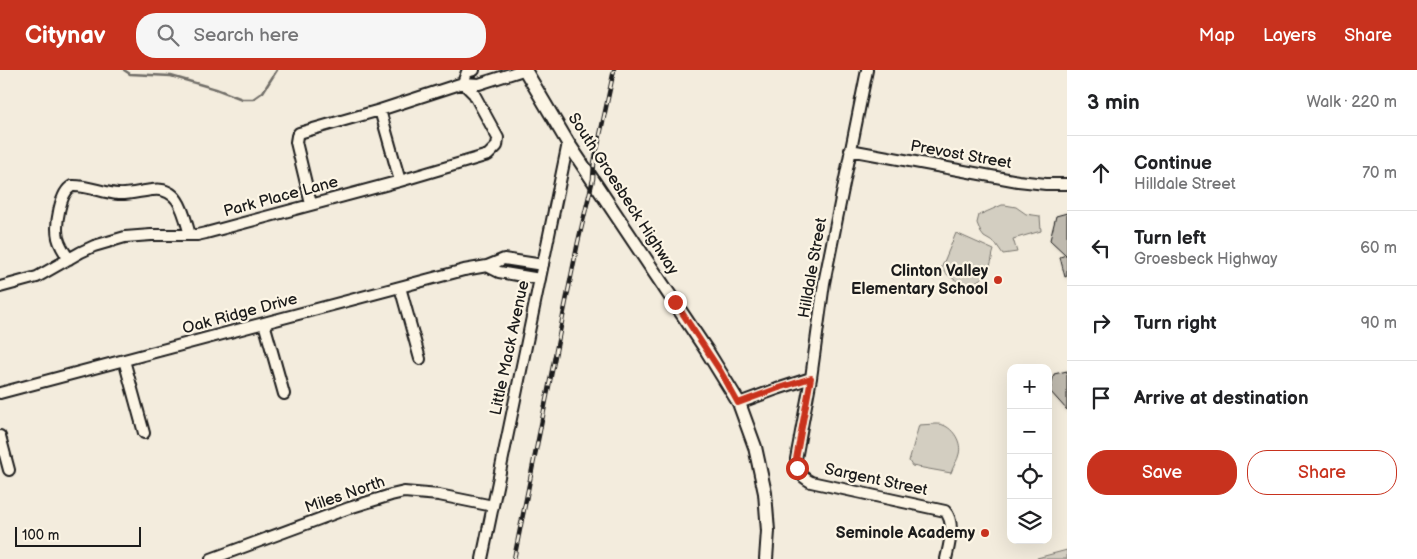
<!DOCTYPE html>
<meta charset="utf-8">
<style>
body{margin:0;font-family:"Balsamiq Sans",sans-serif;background:#f6f6f6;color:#202124}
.controls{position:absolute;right:15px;bottom:15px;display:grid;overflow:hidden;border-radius:10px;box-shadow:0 5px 20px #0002}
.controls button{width:45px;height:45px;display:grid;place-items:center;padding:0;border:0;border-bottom:1px solid #e0e0e0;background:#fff;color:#202124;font:25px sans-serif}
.scale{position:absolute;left:15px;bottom:12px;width:126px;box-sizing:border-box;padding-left:5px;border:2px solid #1c1c1c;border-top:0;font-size:14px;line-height:18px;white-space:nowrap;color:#1c1c1c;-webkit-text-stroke:4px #fcf5e5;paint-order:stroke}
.stop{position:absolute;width:15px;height:15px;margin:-11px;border:4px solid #c8321e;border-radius:50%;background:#fff}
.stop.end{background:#c8321e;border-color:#fff;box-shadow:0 1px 5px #0008}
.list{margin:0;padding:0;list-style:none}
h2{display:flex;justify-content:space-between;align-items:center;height:65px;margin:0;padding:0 20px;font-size:21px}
h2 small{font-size:16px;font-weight:400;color:#757577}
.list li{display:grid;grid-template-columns:32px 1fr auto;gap:15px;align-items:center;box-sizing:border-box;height:75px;padding:0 20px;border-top:1px solid #e0e0e0}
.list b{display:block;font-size:19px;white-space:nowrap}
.list p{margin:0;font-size:16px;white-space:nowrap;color:#757577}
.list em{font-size:16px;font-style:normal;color:#757577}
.actions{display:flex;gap:10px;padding:15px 20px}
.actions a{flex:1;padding:11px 0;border:1px solid #c8321e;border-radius:20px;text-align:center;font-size:18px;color:#c8321e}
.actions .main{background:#c8321e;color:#fff}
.icon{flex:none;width:28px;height:28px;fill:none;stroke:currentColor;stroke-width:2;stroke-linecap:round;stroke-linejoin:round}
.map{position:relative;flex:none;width:1067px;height:489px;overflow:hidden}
header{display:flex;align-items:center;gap:30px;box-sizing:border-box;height:70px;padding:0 25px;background:#c8321e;color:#fff}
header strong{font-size:24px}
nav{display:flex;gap:28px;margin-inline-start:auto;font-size:18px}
.search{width:350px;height:45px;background:#f6f6f6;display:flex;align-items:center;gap:12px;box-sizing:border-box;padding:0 18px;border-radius:20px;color:#757577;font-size:19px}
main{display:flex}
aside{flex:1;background:#fff}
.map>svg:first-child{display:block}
.green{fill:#d3cec1;stroke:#78756e}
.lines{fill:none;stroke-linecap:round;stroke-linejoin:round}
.stream{stroke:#716e68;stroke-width:2.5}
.building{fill:#beb9ae;stroke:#1c1c1c;filter:url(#shadow)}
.minor-casing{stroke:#1c1c1c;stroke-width:14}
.major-casing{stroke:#1c1c1c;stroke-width:16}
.minor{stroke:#fcf5e5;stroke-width:10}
.major{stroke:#fcf5e5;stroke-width:12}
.rail-casing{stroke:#1c1c1c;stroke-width:4.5}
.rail{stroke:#fcf5e5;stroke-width:2.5;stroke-dasharray:8;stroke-linecap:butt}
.route{stroke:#c8321e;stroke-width:6}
.poi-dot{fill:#c8321e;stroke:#fcf5e5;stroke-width:2}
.labels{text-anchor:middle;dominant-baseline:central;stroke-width:4.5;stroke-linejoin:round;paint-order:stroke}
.street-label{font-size:16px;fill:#1c1c1c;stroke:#fcf5e5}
.poi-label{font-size:16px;font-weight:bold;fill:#1c1c1c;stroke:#fcf5e5;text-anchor:end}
</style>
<header>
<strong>Citynav</strong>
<div class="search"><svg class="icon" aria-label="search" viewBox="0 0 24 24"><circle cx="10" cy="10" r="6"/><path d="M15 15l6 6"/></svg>Search here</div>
<nav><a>Map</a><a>Layers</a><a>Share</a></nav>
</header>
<main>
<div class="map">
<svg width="1067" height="489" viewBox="0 0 1067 489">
<defs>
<filter id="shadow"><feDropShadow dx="3" dy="1.5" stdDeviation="2.5" flood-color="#0004"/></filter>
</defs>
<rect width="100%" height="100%" fill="#f3ecdd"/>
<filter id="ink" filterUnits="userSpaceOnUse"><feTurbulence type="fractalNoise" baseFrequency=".02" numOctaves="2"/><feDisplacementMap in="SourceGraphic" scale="10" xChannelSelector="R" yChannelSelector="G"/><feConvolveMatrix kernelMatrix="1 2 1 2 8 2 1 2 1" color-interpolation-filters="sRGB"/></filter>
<g filter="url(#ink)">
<!-- green -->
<path class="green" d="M1002 135H1005L1016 137 1026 144 1040 146 1041 161 1013 169 1017 182 1003 184 996 174 984 167 981 163 977 153 979 145Z
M956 163 994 180C992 185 992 191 990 196 989 201 985 206 980 209 966 220 952 209 941 199Z
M935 354C938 354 941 354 943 355 954 359 962 373 959 384 958 390 953 396 951 403L912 396 909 391 919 355Z
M1067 480V489H1037V488Z"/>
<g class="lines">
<!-- stream -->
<path class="stream" d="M124 0 130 4 171 6 216 19 242 29H253L263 22 277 0"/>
</g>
<!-- building -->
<path class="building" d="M1067 143V206L1065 207 1060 187 1066 185 1050 170 1056 146Z
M1067 301V340L1050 321 1054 304Z"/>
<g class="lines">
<!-- minor casing -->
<g class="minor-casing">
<path id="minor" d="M867 0 824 213 811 308 796 389C797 401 800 406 811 412L945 441C956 453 949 475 946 489
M463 13 467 2 474 0
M380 40 400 111
M850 80 1018 111 1046 114H1067
M311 134 296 72 297 66 299 63 380 40 463 13 479 14 523 0
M69 189C64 182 60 176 58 168 55 155 60 122 72 116 87 115 103 123 118 124 129 125 141 121 152 120 180 116 184 145 190 165
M487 196 499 202 540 209
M0 217 37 207 81 182 94 176 125 167 151 165H197L206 163 400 111 488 85 497 76 498 68 474 24 463 13
M400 217 420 289
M264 253 284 324
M124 290 144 363
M0 323 464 200 487 196 504 189 543 195
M739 333 777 319 811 308
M0 366 9 400
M211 489 349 438 391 425 404 422 439 425 493 436
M482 489 568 73"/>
</g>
<!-- major casing -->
<g class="major-casing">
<path id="major" d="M525 0 568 73 707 281 739 333 755 377 765 423 768 461 766 489"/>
</g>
<!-- minor -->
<use href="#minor" class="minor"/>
<!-- major -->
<use href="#major" class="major"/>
<!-- rail casing -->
<g class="rail-casing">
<path id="rail" d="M514 489 578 172 593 109 594 93 614 0"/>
</g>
<!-- rail -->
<use href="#rail" class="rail"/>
</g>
</g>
<g class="lines" filter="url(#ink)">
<!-- route -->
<path class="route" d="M675 232 721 302 738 333 776 319 811 308 796 389 797 398"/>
</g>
<!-- markers -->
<g class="poi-dot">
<circle cx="998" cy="210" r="5"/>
<circle cx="985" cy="463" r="5"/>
</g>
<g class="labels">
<!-- street labels -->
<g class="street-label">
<text transform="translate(961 85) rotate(10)">Prevost Street</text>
<text transform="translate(623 124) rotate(57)">South Groesbeck Highway</text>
<text transform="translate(281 127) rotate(-15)">Park Place Lane</text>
<text transform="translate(813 198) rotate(-80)">Hilldale Street</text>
<text transform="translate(240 244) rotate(-15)">Oak Ridge Drive</text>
<text transform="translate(510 278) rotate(-78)">Little Mack Avenue</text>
<text transform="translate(876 410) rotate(12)">Sargent Street</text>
<text transform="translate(345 425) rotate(-19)">Miles North</text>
</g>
<!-- poi labels -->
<g class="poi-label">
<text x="988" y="201">Clinton Valley<tspan x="988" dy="18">Elementary School</tspan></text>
<text x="975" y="463">Seminole Academy</text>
</g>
</g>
</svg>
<div class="controls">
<button>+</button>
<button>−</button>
<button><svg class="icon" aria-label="locate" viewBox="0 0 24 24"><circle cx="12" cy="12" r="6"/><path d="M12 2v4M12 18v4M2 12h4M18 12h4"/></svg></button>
<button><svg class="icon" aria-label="layers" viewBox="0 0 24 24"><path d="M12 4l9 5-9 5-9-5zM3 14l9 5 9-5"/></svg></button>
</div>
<div class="scale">100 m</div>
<div class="stop" style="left:797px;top:398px"></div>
<div class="stop end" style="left:675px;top:232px"></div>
</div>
<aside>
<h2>3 min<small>Walk · 220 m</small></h2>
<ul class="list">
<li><svg class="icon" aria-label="ahead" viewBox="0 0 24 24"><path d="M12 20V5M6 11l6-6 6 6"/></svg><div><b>Continue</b><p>Hilldale Street</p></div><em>70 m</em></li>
<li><svg class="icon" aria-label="left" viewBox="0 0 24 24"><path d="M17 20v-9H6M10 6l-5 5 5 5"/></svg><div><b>Turn left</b><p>Groesbeck Highway</p></div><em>60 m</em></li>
<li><svg class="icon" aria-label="right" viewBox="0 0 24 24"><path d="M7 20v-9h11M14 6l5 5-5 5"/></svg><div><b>Turn right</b></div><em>90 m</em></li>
<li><svg class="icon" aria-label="arrive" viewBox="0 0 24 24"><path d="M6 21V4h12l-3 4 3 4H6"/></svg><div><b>Arrive at destination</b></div></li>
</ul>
<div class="actions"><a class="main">Save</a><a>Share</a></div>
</aside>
</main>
